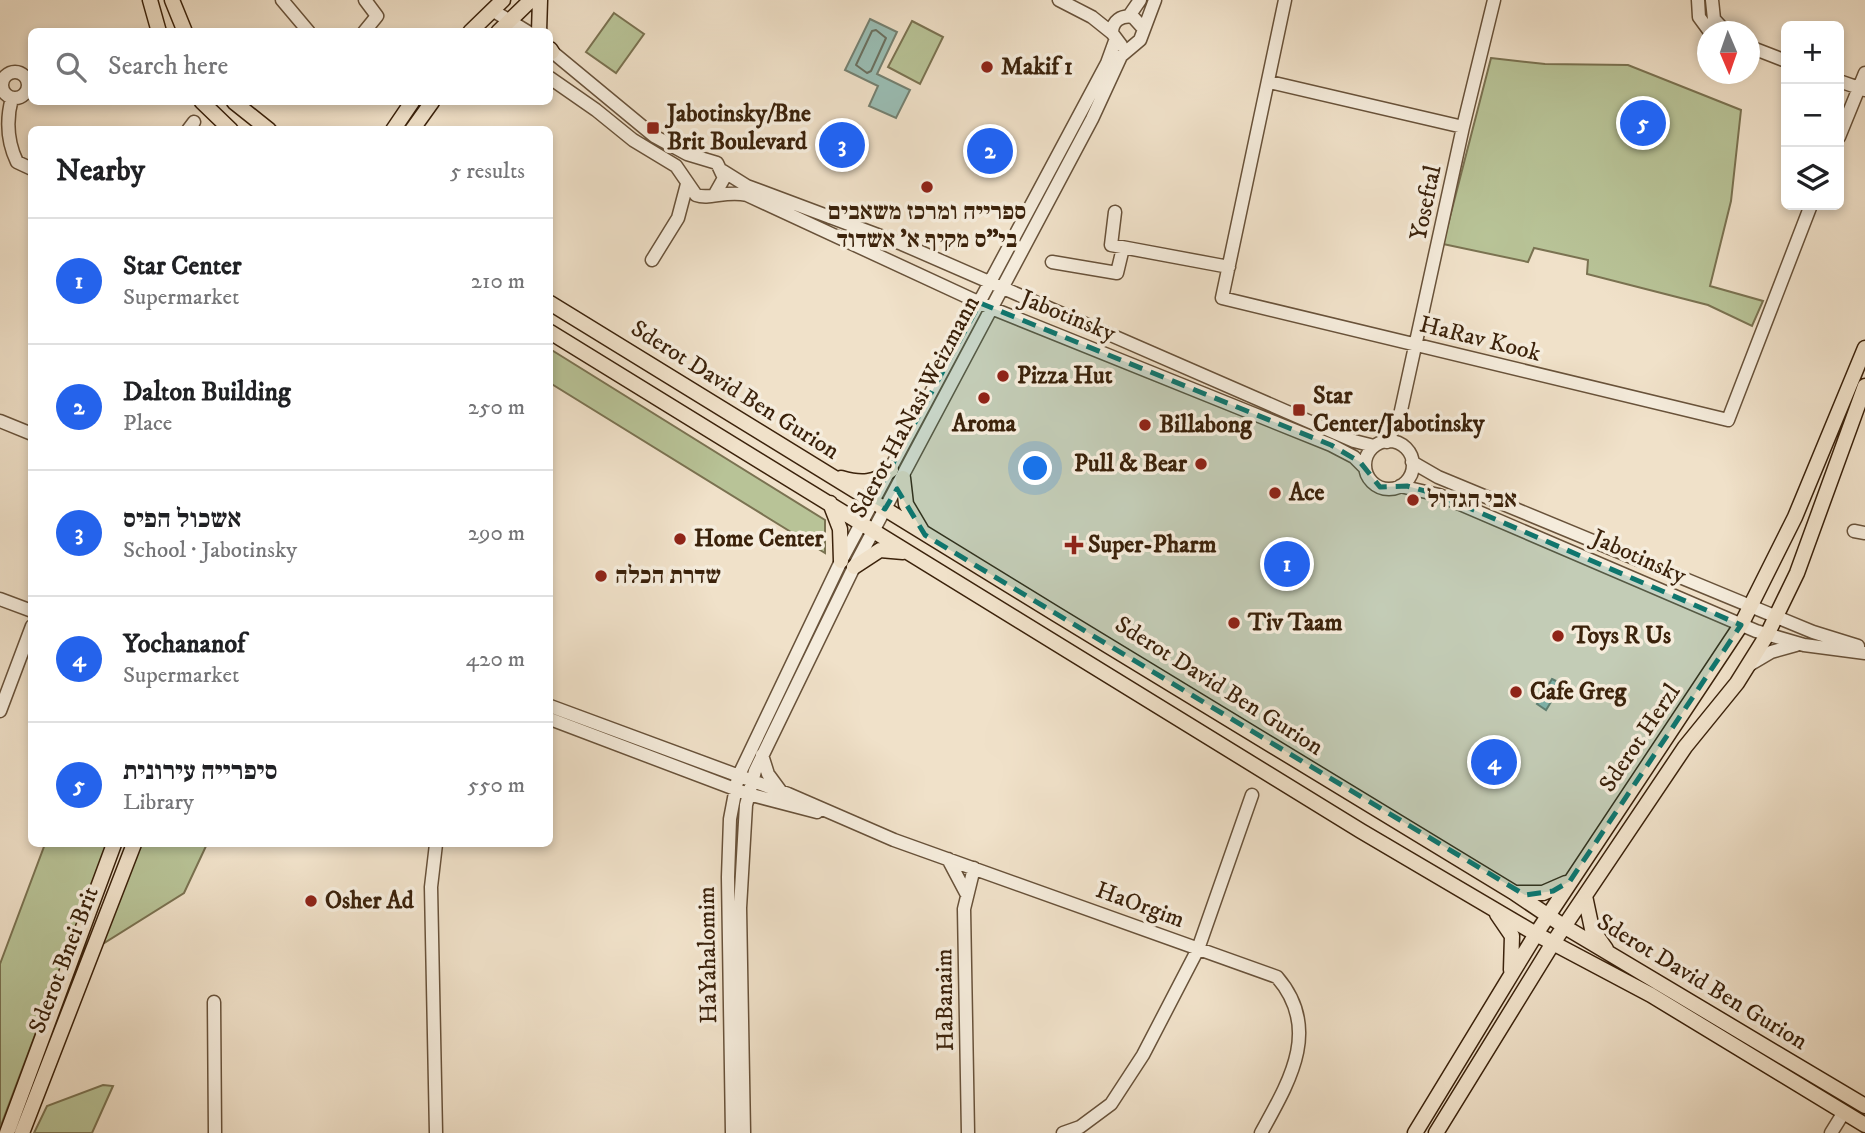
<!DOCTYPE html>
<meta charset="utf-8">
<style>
body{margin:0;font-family:"IM FELL DW Pica","Frank Ruhl Libre",serif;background:#f2f2f2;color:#202124}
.controls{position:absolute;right:21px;top:21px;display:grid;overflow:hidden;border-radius:10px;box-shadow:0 4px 10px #0003}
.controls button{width:63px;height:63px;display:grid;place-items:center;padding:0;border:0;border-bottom:2px solid #e0e0e0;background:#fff;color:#202124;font:35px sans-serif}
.compass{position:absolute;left:1697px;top:21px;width:63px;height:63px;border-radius:50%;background:#fff;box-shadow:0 4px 10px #0003;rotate:178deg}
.you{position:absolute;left:1036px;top:469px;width:24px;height:24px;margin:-18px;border:5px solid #fff;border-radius:50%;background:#1a73e8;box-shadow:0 0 0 10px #1a73e833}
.badge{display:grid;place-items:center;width:46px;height:46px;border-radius:50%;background:#2563eb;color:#fff;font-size:23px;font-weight:700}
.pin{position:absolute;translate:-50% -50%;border:4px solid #fff;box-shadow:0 2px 7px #0006}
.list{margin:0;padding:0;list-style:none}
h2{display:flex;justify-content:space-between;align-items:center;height:91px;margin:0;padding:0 28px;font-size:30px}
h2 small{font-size:23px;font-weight:400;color:#757577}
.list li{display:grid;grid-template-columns:46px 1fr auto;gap:21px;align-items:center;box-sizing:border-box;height:126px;padding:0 28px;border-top:2px solid #e0e0e0}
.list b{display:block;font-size:26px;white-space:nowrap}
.list p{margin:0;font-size:23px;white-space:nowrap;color:#757577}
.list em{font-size:23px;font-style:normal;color:#757577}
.icon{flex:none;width:38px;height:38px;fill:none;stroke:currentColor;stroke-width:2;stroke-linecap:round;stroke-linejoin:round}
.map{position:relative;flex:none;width:1865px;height:1133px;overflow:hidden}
.search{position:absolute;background:#fff;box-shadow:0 4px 10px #0003;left:28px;top:28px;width:525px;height:77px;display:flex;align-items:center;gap:18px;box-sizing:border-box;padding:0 24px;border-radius:10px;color:#757577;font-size:26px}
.panel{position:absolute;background:#fff;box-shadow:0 4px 10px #0003;left:28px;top:126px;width:525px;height:721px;border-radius:10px}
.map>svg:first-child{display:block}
.green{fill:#b8c397;stroke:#7a7251;stroke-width:2}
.water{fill:#9abeb5;stroke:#748071;stroke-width:2}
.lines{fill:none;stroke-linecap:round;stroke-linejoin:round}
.shore{stroke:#6a7060;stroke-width:2}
.minor-casing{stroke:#68523a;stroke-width:15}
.major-casing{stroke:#3b220b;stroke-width:17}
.minor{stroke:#f5ecdc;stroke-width:12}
.major{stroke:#f0e1c9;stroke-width:14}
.marked{fill:#0f766e;fill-opacity:0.2;stroke:#0f766e;stroke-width:5;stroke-dasharray:14 9;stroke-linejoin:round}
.poi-dot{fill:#8f2418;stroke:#f5ecdc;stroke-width:2.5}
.labels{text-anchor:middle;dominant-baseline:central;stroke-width:7;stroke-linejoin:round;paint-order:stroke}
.poi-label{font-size:24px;font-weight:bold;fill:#3b220b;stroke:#f5ecdc;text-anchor:start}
.street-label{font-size:24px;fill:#3b220b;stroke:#f5ecdc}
</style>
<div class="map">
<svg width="1865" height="1133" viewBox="0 0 1865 1133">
<rect width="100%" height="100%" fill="#f0e1c9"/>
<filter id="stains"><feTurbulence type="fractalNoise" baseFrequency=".00286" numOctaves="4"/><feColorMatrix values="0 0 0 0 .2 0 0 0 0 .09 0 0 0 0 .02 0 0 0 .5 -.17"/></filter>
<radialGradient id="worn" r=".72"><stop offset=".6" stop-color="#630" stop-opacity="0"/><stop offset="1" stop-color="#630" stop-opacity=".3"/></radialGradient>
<!-- green -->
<path class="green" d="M614 13 644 34 616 73 586 52Z
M912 21 943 37 920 84 888 67Z
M1491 58 1545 64 1628 65 1741 110 1731 201 1710 286 1763 301 1752 326 1708 305 1587 274 1588 260 1534 248 1528 262 1443 244Z
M550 349 825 520V553L550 383Z
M45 844H107L0 1128V964Z
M134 844H207L184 893 93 950Z
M103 1085 113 1086 92 1133H34L47 1106Z"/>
<!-- water -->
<path class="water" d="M870 19 897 32 877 74 910 90 896 118 869 106 878 86 845 70Z
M1552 679 1562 684 1546 710 1537 704Z"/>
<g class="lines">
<!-- shore -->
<path class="shore" d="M876 30 886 38 871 71 867 73 856 65 872 31Z"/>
<!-- minor casing -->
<g class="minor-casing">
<path id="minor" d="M282 0 309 32
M1059 0 1092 17 1112 33
M1285 0 1222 298 1728 420 1811 205
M1698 0 1699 17 1710 32
M1712 0 1714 19 1726 32
M492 10 528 32
M1129 16 1140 0
M364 32 377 16 365 0
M1121 45 1112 33C1112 21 1121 15 1133 17L1142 27
M1750 47 1786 61
M550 50 654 136 687 154 717 163 724 178 715 194
M2 85a13 13 0 1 1 26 0a13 13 0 1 1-26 0Z
M550 78 596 110 633 140 676 166 696 195C710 200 726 190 747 195L991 308 1331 445 1354 457 1365 468
M1839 81 1865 90
M1270 82 1463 127
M12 98C6 120 7 141 17 162L32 169
M188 130 194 122
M1839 137 1865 73
M723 171 747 186 902 244 1354 441 1374 446
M1115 212 1111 245 1229 267
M652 260 678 218 687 184
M1052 262 1117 273 1123 248
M0 421 32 434
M1365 465a24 24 0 1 1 48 0a24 24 0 1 1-48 0Z
M1387 442 1400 415 1463 127 1494 0
M1412 462 1438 477 1813 632 1858 646
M1400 486 1439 495 1756 631 1804 645 1865 653
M1854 531 1865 533
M0 599 32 611
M1749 665 1771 652 1796 645
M550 706 788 794 894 840 1277 977C1322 1029 1289 1082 1261 1133
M0 711 32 626
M550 719 748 794 817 812
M762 755 768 774 782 793
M436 844 431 887 436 1133
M948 859 966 893
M214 1002 215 1133
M732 1133 728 877 730 819 738 777 841 561 1107 63 1115 41
M744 1133 740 908 746 805 755 771 854 567 1092 119 1121 56 1140 40 1155 0
M968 1133 964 909 974 868
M1063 1133 1080 1127 1111 1104 1143 1055 1198 949 1252 795
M1831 1133 1844 1112"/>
</g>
<!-- major casing -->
<g class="major-casing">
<path id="major" d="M150 0 159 32
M172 0 185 32
M470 32 503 0
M498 32 531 0
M539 32 540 0
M550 49 552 52
M202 102 231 130
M234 102 269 130
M393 130 412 102
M412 130 432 102
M550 303C870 500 1191 698 1513 892L1565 927 1865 1106
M550 332 1361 831 1536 934 1651 995 1865 1125
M841 478C862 484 874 483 891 470
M903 478 906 504 922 531
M830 503 840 529 841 561
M854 567 880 550 903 552
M1516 893H1543L1566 883
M1585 896 1592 929 1606 949
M1497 914 1512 936 1511 970
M7 1133 114 844
M22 1133 134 844
M1415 1133 1536 934 1741 625 1795 517 1865 348
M1436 1133 1553 943 1685 747 1737 683 1767 635 1797 573 1865 386"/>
</g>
<!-- minor -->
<use href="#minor" class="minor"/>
<!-- major -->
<use href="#major" class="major"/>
</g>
<!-- marked area -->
<path class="marked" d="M980 303 1331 445 1360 462 1380 487 1407 486 1439 495 1741 625 1570 881 1553 891 1525 895 925 535 897 489 885 509 872 502Z"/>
<!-- markers -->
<g class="poi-dot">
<circle cx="987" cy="67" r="7"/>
<rect x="646" y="121" width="14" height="14" rx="3.5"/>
<circle cx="927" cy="187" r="7"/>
<circle cx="1003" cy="376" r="7"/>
<circle cx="984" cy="398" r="7"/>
<rect x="1292" y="403" width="14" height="14" rx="3.5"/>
<circle cx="1145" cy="425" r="7"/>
<circle cx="1201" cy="464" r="7"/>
<circle cx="1275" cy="493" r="7"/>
<circle cx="1413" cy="500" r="7"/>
<circle cx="680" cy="539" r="7"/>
<path d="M1070.5 534.5h7v7h7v7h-7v7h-7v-7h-7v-7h7z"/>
<circle cx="601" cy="576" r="7"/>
<circle cx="1234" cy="623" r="7"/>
<circle cx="1558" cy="636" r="7"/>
<circle cx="1516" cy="692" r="7"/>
<circle cx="311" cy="901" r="7"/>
</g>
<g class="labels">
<!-- poi labels -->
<g class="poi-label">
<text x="1001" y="67">Makif 1</text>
<text x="667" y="114">Jabotinsky/Bne<tspan x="667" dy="28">Brit Boulevard</tspan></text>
<text x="927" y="212" text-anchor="middle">ספרייה ומרכז משאבים<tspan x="927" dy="28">בי"ס מקיף א' אשדוד</tspan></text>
<text x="1017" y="376">Pizza Hut</text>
<text x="1313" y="396">Star<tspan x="1313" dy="28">Center/Jabotinsky</tspan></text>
<text x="984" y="424" text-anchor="middle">Aroma</text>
<text x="1159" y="425">Billabong</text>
<text x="1187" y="464" text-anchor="end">Pull &amp; Bear</text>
<text x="1289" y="493">Ace</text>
<text x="1427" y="500">אבי הגדול</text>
<text x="694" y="539">Home Center</text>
<text x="1088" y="545">Super-Pharm</text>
<text x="615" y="576">שדרת הכלה</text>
<text x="1248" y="623">Tiv Taam</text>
<text x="1572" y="636">Toys R Us</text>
<text x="1530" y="692">Cafe Greg</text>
<text x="325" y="901">Osher Ad</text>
</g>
<!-- street labels -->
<g class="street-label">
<text transform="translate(1426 203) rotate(-78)">Yoseftal</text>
<text transform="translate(1068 316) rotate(22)">Jabotinsky</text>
<text transform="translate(1480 339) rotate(14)">HaRav Kook</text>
<text transform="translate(735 390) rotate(32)">Sderot David Ben Gurion</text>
<text transform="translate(915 407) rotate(-62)">Sderot HaNasi Weizmann</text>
<text transform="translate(1639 557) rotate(24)">Jabotinsky</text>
<text transform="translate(1219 686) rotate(32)">Sderot David Ben Gurion</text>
<text transform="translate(1640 738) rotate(-56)">Sderot Herzl</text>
<text transform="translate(1140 905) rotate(20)">HaOrgim</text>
<text transform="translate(708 955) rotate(-91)">HaYahalomim</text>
<text transform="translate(64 960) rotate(-69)">Sderot Bnei Brit</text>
<text transform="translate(1702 982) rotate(31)">Sderot David Ben Gurion</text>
<text transform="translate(945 1000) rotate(-91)">HaBanaim</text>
</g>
</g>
<rect width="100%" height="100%" filter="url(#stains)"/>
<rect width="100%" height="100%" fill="url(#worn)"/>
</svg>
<div class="controls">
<button>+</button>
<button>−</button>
<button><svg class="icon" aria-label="layers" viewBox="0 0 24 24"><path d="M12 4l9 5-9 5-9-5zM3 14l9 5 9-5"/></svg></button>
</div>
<svg class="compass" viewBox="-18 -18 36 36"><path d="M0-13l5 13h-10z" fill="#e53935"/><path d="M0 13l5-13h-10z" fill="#757577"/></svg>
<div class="you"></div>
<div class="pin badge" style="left:1287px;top:564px">1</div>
<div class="pin badge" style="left:990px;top:151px">2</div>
<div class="pin badge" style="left:842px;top:145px">3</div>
<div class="pin badge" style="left:1494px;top:762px">4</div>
<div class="pin badge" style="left:1643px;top:123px">5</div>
<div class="search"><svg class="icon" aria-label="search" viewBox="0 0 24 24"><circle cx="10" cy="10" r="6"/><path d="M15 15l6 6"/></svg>Search here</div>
<section class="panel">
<h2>Nearby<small>5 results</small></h2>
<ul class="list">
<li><span class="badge">1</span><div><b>Star Center</b><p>Supermarket</p></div><em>210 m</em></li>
<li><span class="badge">2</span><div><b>Dalton Building</b><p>Place</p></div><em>250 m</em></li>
<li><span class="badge">3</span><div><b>אשכול הפיס</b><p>School · Jabotinsky</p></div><em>290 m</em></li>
<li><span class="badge">4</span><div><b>Yochananof</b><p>Supermarket</p></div><em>420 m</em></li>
<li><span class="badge">5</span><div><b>סיפרייה עירונית</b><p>Library</p></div><em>550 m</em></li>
</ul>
</section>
</div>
